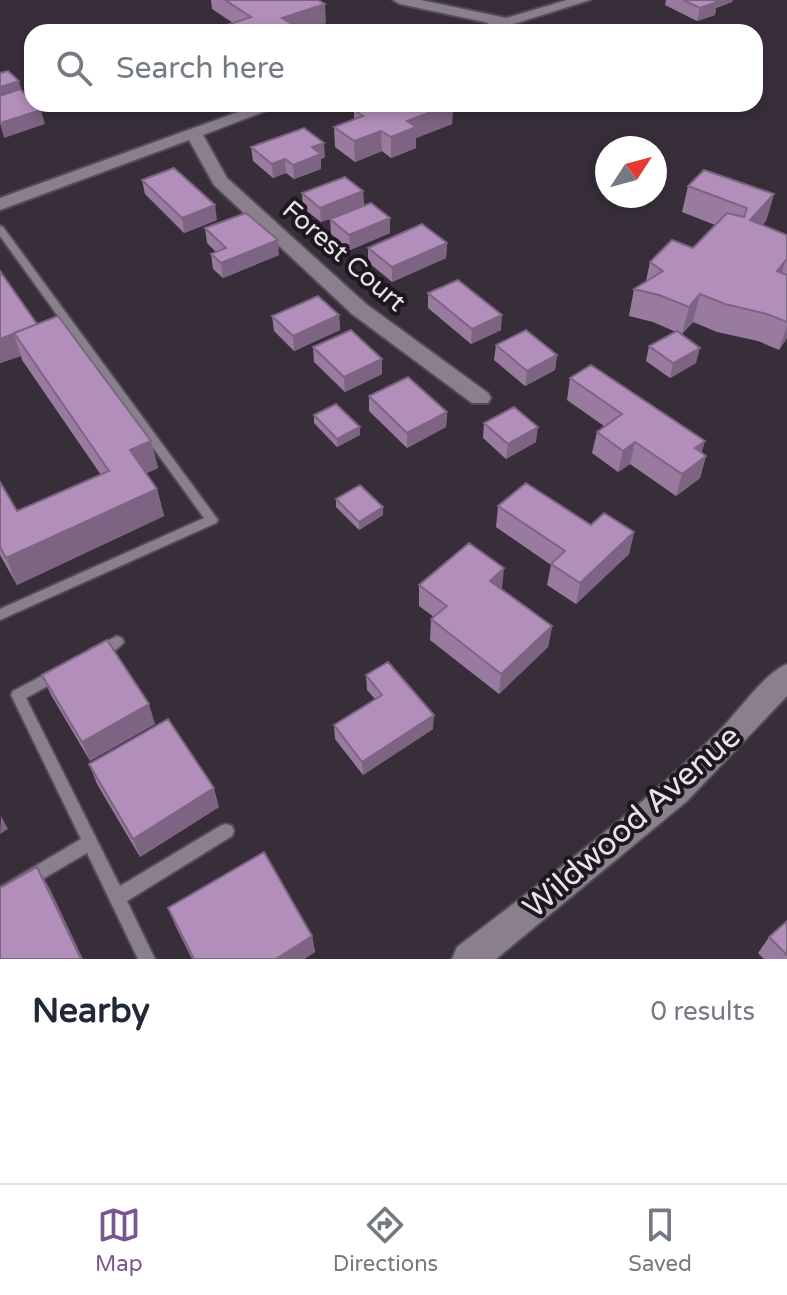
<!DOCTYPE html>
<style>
body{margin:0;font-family:"Varela Round",sans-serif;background:#f6f6f7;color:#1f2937}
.compass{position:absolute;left:595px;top:136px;width:72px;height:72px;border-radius:50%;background:#fff;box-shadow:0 4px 12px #0003;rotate:54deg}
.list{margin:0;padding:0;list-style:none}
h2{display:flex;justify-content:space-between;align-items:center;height:104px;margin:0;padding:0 32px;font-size:34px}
h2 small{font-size:26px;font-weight:400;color:#747a83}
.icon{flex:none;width:44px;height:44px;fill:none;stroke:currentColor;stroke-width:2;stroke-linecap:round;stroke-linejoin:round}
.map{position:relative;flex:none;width:787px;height:959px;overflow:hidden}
.search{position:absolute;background:#fff;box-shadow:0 4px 12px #0003;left:24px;right:24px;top:24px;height:88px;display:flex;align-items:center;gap:20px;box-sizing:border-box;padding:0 28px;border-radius:24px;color:#747a83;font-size:30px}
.sheet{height:224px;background:#fff}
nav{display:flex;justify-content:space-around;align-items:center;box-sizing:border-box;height:112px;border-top:2px solid #e0e1e3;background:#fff;font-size:22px;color:#747a83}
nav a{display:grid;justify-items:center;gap:4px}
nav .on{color:#7a5691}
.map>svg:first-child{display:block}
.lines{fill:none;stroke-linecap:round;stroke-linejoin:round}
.lane-casing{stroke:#534b55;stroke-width:4}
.street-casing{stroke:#534b55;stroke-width:4}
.lane{fill:#8a7f8d;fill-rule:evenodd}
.street{fill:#8a7f8d;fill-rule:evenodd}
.wall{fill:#997ba0}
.shaded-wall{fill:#7d6482}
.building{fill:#b28fba;stroke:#7d6482;stroke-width:2}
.labels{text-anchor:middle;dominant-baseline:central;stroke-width:8;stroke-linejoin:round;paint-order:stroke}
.street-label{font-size:26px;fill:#e8e2e9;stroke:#1c181d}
.near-street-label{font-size:32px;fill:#e8e2e9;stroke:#1c181d}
</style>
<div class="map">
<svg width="787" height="959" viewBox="0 0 787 959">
<rect width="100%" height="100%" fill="#372e3a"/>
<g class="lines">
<!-- lane casing -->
<g class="lane-casing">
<path id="lane" d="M0 226 3 227 218 520 216 523 0 620V609L204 518 0 236Z
M117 636 122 638 124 642C118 650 101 660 91 657L89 653 91 649Z
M59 667 64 669 66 673 64 677 26 698 120 886 220 826 226 824 232 826 234 831 232 836 127 901 155 959H138L87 853 0 904V887L81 839 11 695 13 691Z"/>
</g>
<!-- street casing -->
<g class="street-casing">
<path id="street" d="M393 0H421L506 18 567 0H590L488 32H465L489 23 400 4Z
M260 104H284L203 135 227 178 366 304 488 393 491 398 488 403H472L352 314 214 185 189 140 0 210V198Z
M787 664V696L687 801 496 959H452L457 947C548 877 641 809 722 728 739 710 766 672 787 664Z"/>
</g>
<!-- lane -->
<use href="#lane" class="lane"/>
<!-- street -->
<use href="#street" class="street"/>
</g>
<!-- wall -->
<path class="wall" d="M211 0H318L326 23 302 31 303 32H228L227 25 233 23 212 9Z
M666 0H733L732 2 716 8 715 15 697 21 665 5Z
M453 104 452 124 416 138V148L391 158 382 151 355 162 335 147 334 127 354 119V110Z
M251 147 325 157 321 159V169L294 179 286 173 273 178 253 161Z
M142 180 217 220 184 233 145 194Z
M688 186 774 194 766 221 762 225 787 235V338L779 350 758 341 717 332 693 322 682 334 679 333 696 363 670 378 646 361 649 346 676 332 653 322 629 316 634 289 646 281 650 262 693 248 715 225 682 212Z
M363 191 364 206 321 222 303 208 302 193Z
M390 218V233L350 250 331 234 330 219Z
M205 228 279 255 223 278 213 269 211 254 216 252 207 243Z
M447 243 446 258 392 282 368 262V248Z
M0 271 37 324 151 441 158 468 146 473 157 489 164 516 17 585 0 555V482L17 511 101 475 22 360 21 356 0 363Z
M428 293 501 330 471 344 428 308Z
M339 315 340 330 294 351 274 331 272 316Z
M496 345 557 355 555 370 525 386 494 360Z
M313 347 382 374 345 392 314 362Z
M570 378 705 441 701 453 706 456 700 478 676 496 630 464 618 472 592 453 597 432 604 426 567 400Z
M369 396 447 412 446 427 407 448 369 411Z
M314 415 360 435 337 447 314 423Z
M484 423 536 442 506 459 483 438Z
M336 499 383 507V515L359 530 336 507Z
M498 506 591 525 634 532 629 554 576 604 547 585 551 565 496 527Z
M419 585 502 589 552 626 548 647 499 694 430 640 431 619 434 617 419 606Z
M42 675 155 724 90 761 51 695Z
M366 675 433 729 363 775 335 739 334 725 375 699 367 690Z
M89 764 219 807 140 857 97 784Z
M168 908 312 936 315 952 304 959H192L175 925Z
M787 921V959H764L758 953 769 937Z"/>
<!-- shaded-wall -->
<path class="shaded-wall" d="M709 0H733L732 2 716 8 715 15 697 21 700 8Z
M325 4 326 23 299 32 282 18Z
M262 25 263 32H241Z
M19 81 21 88 0 95V87Z
M453 104 452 124 416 138V148L391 158V137L407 121Z
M41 110 45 124 4 138 0 123Z
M381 131 382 151 355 162 354 141Z
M324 143 325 157 321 159V169L294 179 293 165 312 147Z
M285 159 286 173 273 178 272 164Z
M363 191 364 206 321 222 320 208Z
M774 194 766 221 743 247 750 220Z
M215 205 217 220 184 233 182 218Z
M390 218V233L350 250 349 235Z
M278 240 279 255 223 278 221 263Z
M447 243 446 258 392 282V267Z
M786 259 778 286 777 271Z
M700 294 693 322 682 334 689 307Z
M339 315 340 330 294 351 293 336Z
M502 315 501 330 471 344 472 329Z
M787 325V338L779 350Z
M14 334 21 356 0 363V339Z
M700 348 696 363 670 378 673 363Z
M557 355 555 370 525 386 527 371Z
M382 359V374L345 392 344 377Z
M447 412 446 427 407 448V433Z
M360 427V435L337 447V439Z
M538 427 536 442 506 459 508 444Z
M151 441 158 468 137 478 130 450Z
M705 441 699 462 706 456 700 478 676 496 682 474 695 448Z
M635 442 630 464 618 472 623 451Z
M157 489 164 516 17 585 6 558Z
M383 507V515L359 530V522Z
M634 532 629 554 576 604 580 583Z
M504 568 502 589 487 602 490 581Z
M552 626 548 647 499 694 501 674Z
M149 704 155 724 90 761 82 742Z
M434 715 433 729 363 775 362 762Z
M214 788 219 807 140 857 133 839Z
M0 814 8 829 0 834 1 817Z
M37 867 50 889 83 959H81Z
M312 936 315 952 304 959H276Z"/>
<!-- building -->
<path class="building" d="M225 0H318L325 4 282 18 303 31 300 32H273L262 25 238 32 227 25 251 17Z
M683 0H714L717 2 700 8Z
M8 71 19 81 0 87V73Z
M20 89 32 101V104H35L41 110 0 123V96Z
M370 104H452L407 121 416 127 391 137 381 131 354 141 334 127 363 116 354 110Z
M304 128 324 143 312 147 321 154 293 165 285 159 272 164 251 147Z
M174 168 215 205 182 218 142 180Z
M704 170 774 194 750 220 787 235V259L777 271 787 275V322L767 314 725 304 700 294 689 307 659 295 634 289 663 271 650 262 672 240 693 248 727 213 744 217 747 208 688 186Z
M345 177 363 191 320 208 302 193Z
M371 203 390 218 349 235 330 219Z
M246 213 278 240 221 263 211 254 226 248 205 228Z
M422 224 447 243 392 267 368 248Z
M0 271 37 324 0 339Z
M458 280 502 315 472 329 428 293Z
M318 296 339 315 293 336 272 316Z
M58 316 151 441 130 450 157 489 6 558 0 547V482L17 511 109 471 14 333Z
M351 330 382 359 344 377 313 347Z
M526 330 557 355 527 371 496 345Z
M677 331 700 348 673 363 649 346Z
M591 365 705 441 695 448 706 456 682 474 635 442 623 451 597 432 622 414 570 378Z
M408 377 447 412 407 433 369 396Z
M336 404 360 427 337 439 314 415Z
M514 407 538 427 508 444 484 423Z
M526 483 591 525 604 513 634 532 580 583 551 564 565 551 498 506Z
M360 485 383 507 359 522 336 499Z
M469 543 504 568 490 581 552 626 501 674 431 619 447 606 419 585Z
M107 640 149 704 82 742 42 675Z
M388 662 434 715 362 762 334 725 382 695 366 675Z
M168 719 214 788 133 839 89 764Z
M264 852 312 936 276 959H194L168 908Z
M37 867 81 959H0V888Z
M787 921V955L769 937Z"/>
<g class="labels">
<!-- street labels -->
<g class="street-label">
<text transform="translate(344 256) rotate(41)">Forest Court</text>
</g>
<!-- near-street labels -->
<g class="near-street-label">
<text transform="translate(632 822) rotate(-41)">Wildwood Avenue</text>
</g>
</g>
</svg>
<svg class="compass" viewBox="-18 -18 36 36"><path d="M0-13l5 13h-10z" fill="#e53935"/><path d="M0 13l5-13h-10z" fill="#747a83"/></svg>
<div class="search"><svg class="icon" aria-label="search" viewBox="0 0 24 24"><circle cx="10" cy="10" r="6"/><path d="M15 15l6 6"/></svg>Search here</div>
</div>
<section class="sheet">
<h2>Nearby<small>0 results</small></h2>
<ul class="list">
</ul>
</section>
<nav>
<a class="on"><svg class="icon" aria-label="map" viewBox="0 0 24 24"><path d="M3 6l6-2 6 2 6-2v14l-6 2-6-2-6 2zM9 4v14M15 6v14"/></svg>Map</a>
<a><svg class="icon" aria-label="directions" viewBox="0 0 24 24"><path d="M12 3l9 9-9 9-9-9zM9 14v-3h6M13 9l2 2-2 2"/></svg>Directions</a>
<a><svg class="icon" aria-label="saved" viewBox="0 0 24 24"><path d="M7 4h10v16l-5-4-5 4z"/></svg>Saved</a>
</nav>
